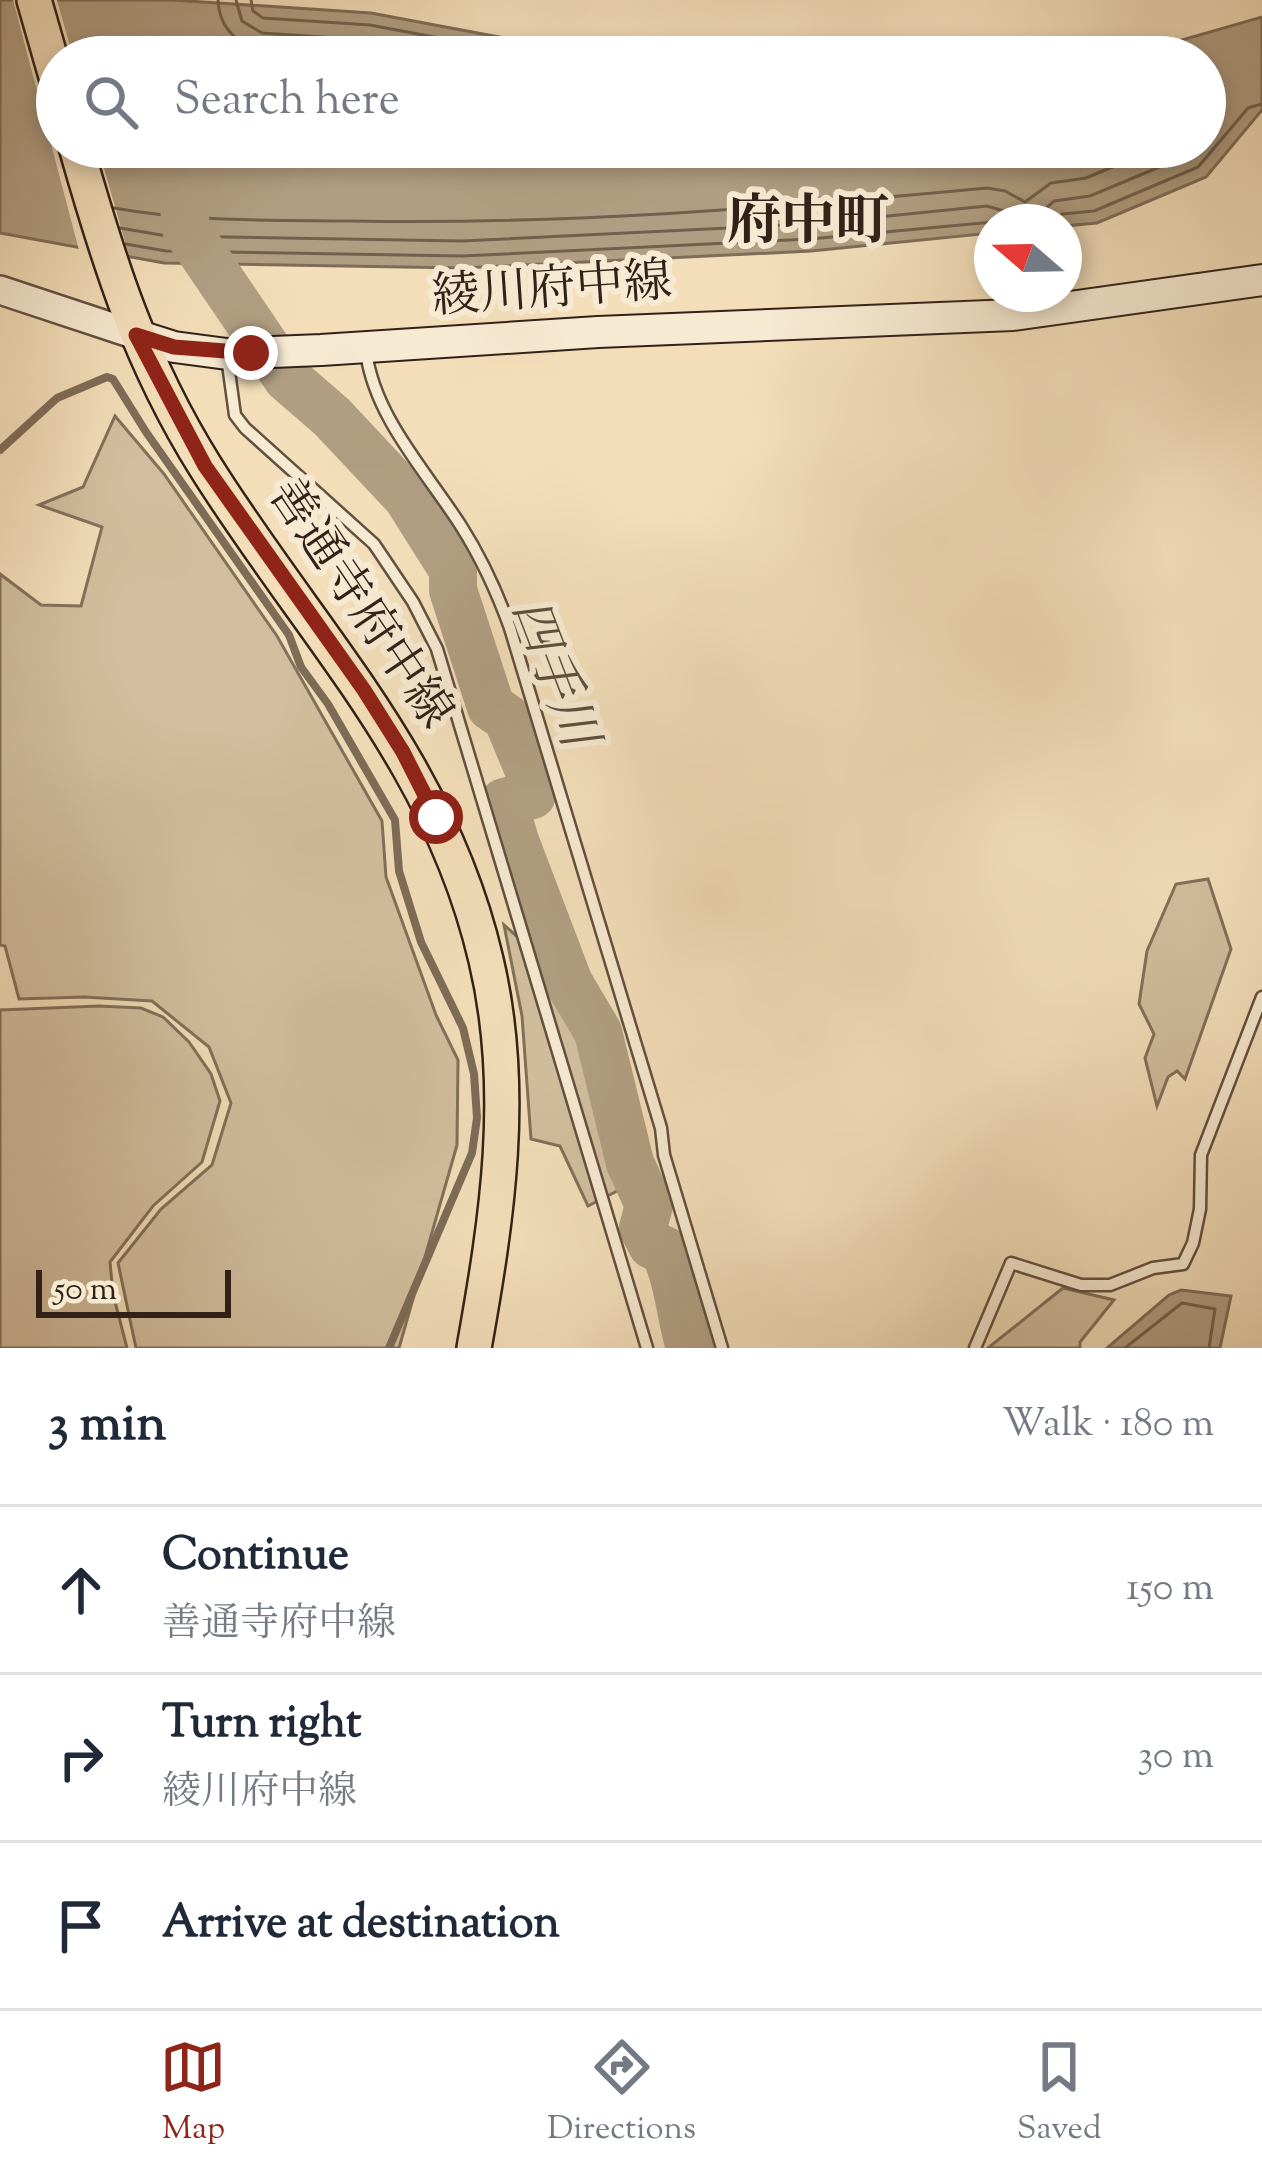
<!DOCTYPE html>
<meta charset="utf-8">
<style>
body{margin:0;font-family:"Sorts Mill Goudy","Noto Serif JP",serif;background:#f2f2f3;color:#1f2937}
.compass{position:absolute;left:974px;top:204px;width:108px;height:108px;border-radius:50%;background:#fff;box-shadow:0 6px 18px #0003;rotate:290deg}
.scale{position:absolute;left:36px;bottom:30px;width:195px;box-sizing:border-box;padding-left:12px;border:6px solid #322118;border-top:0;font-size:33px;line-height:42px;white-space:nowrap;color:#322118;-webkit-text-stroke:9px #f7ead2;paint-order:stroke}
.stop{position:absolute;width:36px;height:36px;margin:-27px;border:9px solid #8f2418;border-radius:50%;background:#fff}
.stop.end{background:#8f2418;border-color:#fff;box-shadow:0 3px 12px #0008}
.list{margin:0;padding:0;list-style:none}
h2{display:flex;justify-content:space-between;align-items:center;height:156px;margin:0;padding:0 48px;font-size:51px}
h2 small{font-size:39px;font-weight:400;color:#747a83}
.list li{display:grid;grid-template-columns:78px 1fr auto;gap:36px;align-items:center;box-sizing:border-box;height:168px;padding:0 48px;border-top:3px solid #e0e1e3}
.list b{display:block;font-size:45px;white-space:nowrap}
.list p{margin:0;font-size:39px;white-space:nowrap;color:#747a83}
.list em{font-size:39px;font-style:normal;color:#747a83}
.icon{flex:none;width:66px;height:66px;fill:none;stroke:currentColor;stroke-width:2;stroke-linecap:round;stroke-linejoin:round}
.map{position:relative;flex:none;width:1262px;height:1348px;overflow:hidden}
.search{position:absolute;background:#fff;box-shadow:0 6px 18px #0003;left:36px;right:36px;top:36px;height:132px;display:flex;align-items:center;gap:30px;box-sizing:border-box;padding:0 42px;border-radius:66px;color:#747a83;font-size:45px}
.sheet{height:660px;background:#fff}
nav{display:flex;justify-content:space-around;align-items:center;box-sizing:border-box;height:168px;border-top:3px solid #e0e1e3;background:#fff;font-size:33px;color:#747a83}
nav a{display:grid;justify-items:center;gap:6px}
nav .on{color:#8f2418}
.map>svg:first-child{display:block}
.green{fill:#d2be9e;stroke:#82705b;stroke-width:3}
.water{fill:#b19e82;stroke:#7e6c58;stroke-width:3}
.pier{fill:#f3deb9}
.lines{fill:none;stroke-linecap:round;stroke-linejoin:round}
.shore{stroke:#72604d;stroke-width:3}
.stream{stroke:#7e6c58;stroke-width:8}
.river{stroke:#b19e82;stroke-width:48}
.service-casing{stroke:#625040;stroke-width:15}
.tertiary-casing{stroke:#625040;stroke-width:32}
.secondary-casing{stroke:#322118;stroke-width:34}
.primary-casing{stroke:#322118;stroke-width:38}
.service{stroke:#f7ead2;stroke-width:10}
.tertiary{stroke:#f7ead2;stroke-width:27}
.secondary{stroke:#f7ead2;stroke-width:30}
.primary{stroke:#f3deb9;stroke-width:33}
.route{stroke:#8f2418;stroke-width:15}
.labels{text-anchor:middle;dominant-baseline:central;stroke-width:12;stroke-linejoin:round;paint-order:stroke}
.street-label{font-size:48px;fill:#322118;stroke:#f7ead2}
.water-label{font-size:51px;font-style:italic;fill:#5e4d3d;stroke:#f7ead2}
.quarter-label{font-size:54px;font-weight:bold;fill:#322118;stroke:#f7ead2}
</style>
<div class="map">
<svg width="1262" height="1348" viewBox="0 0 1262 1348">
<rect width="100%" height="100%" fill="#f3deb9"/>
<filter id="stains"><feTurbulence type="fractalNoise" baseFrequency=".00167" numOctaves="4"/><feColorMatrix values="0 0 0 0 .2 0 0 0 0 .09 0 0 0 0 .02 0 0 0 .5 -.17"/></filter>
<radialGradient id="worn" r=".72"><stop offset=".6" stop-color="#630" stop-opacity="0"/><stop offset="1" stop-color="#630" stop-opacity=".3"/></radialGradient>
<!-- green -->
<path class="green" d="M115 416 164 474 277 636 382 821 386 877 436 1015 458 1060 457 1145 399 1348H136L118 1263 161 1209 212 1165 231 1103 209 1047 152 1001 84 997 19 999 5 946 0 945V574L41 605 81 606 102 527 39 505 83 487Z
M1208 879 1231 949 1185 1079 1177 1071 1168 1077 1157 1106 1145 1058 1154 1034 1139 1004 1147 951 1176 884Z
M504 925 545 961 583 1050 621 1189 588 1206 560 1146 531 1139 522 1016Z
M99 1006 141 1008 163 1017 189 1042 211 1074 220 1101 202 1162 153 1206 110 1262 113 1294 127 1348H0V1010Z
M1063 1288 1114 1300 1080 1342V1348H988Z"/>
<!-- water -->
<path class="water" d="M0 0H172L371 13 605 57H57V147H1205V57H1123L1262 17V110L1206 177 1097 223 1064 226V222H992V233L811 251 462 268 164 263 0 233Z
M1181 1290 1231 1296 1220 1348H1107L1169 1295Z"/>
<!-- pier -->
<path class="pier" d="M13 0H57L73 57H57V147H98L131 263 80 254Z"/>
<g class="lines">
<!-- shore -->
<path class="shore" d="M218 0C221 67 310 54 358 57
M236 0 242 21 262 33 367 40 460 57
M251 0 253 11 263 18 370 25 540 57
M114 208C192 222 271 220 350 221 563 225 775 208 987 188L1005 191 1025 202 1051 183 1086 178 1160 147
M1038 222 1043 211 1054 201 1090 196 1188 155 1196 147
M1054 222 1062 214 1094 211 1198 167 1248 108 1262 104
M120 228 167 236 462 241 809 224 987 206 1004 211 1015 222
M126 244 166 251 462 256 810 239 993 222
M1125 1348 1182 1303 1215 1309 1209 1348"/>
<!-- stream -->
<path class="stream" d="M0 450 57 398 107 377 113 379 146 432 289 635 301 667 328 704 395 820 399 871 421 942 463 1028 474 1074 477 1118 472 1153 389 1348"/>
<!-- river -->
<path class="river" d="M179 147 186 229 287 378 332 417 407 497 453 570V590L491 707 507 718 534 783 532 795 504 802 515 841 569 983 598 1032 630 1163 649 1205 643 1228 652 1245 664 1250C679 1282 680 1315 690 1348"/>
<!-- service casing -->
<g class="service-casing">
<path id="service" d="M366 352C375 418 426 471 461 526 482 559 497 592 510 628L661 1128 664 1155 722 1348
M227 357 235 415 245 428 374 544 413 602 437 649 647 1348
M975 1348 1011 1263 1081 1285H1110L1153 1268 1183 1264 1193 1243 1200 1209 1201 1155 1262 997"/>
</g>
<!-- tertiary casing -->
<g class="tertiary-casing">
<path id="tertiary" d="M0 290 136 335"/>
</g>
<!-- secondary casing -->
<g class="secondary-casing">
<path id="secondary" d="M136 335 174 347 227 354 321 350 598 332 1013 315 1262 280"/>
</g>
<!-- primary casing -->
<g class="primary-casing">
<path id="primary" d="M34 0 57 80
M76 147C109 263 140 362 205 466 310 634 439 758 486 960 517 1090 497 1219 474 1348"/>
</g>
<!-- service -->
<use href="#service" class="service"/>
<!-- tertiary -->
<use href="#tertiary" class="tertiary"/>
<!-- secondary -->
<use href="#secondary" class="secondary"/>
<!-- primary -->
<use href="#primary" class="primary"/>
</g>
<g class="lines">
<!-- route -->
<path class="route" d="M251 353 174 347 136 335 205 466 364 690 403 752 436 817"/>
</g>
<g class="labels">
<!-- street labels -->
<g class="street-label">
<text transform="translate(552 292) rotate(-4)">綾川府中線</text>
<text transform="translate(358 605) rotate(56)">善通寺府中線</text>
</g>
<!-- water labels -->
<g class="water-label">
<text transform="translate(551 674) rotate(69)">四手川</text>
</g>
<!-- quarter labels -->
<g class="quarter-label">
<text x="808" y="225">府中町</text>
</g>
</g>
<rect width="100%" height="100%" filter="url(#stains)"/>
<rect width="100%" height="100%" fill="url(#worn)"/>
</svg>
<svg class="compass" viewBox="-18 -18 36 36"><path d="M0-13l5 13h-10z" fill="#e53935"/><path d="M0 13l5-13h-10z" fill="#747a83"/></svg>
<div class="scale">50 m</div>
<div class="stop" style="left:436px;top:817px"></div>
<div class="stop end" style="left:251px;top:353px"></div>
<div class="search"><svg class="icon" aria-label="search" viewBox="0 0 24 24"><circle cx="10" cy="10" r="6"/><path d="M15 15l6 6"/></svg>Search here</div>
</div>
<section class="sheet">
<h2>3 min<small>Walk · 180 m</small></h2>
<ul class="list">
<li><svg class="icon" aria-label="ahead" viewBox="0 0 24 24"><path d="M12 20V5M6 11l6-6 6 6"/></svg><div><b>Continue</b><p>善通寺府中線</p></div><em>150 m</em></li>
<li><svg class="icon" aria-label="right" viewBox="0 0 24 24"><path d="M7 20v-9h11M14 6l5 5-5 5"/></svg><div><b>Turn right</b><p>綾川府中線</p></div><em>30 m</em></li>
<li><svg class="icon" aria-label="arrive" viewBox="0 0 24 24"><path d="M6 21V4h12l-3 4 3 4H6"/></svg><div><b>Arrive at destination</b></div></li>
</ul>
</section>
<nav>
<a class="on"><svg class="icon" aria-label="map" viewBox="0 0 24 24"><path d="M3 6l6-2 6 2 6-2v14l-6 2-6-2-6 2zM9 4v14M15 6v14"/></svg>Map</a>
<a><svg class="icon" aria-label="directions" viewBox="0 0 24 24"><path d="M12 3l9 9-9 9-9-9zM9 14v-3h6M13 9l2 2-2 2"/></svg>Directions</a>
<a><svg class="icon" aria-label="saved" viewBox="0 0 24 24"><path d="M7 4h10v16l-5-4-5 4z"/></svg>Saved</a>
</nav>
